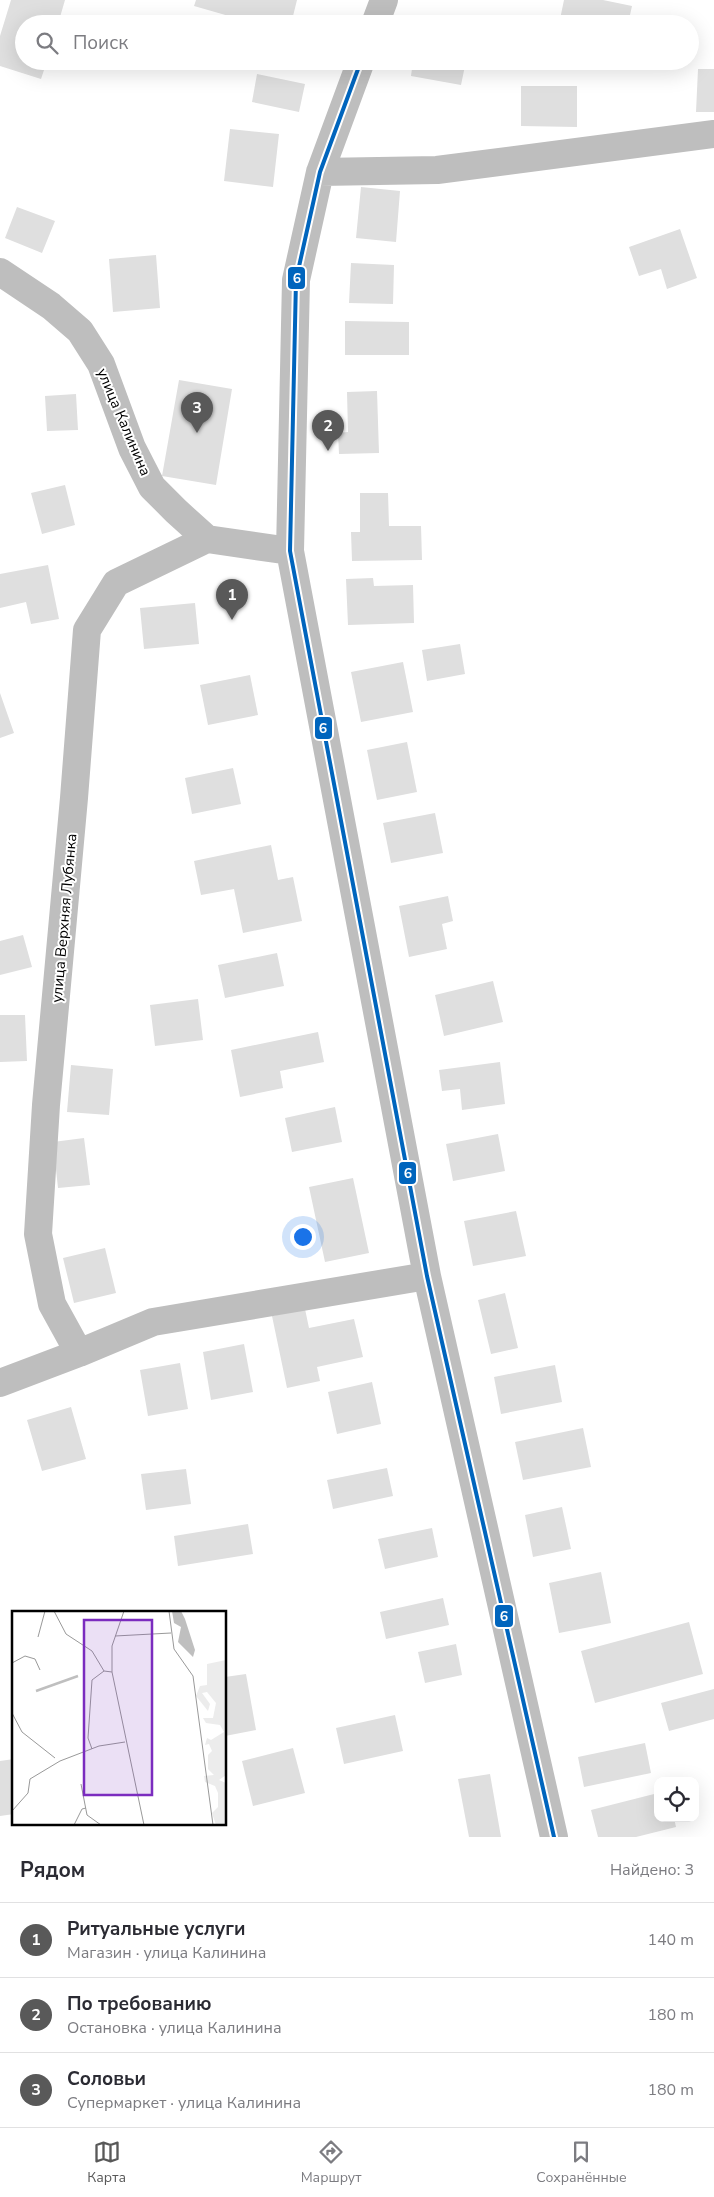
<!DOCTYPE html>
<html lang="ru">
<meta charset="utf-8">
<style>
body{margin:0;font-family:"Nunito Sans",sans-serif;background:#f2f2f3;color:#2b2b33}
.controls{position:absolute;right:15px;bottom:15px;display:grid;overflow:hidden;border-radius:10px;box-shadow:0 5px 20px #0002}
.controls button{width:45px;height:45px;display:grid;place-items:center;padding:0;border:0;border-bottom:1px solid #e1e1e2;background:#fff;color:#2b2b33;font:25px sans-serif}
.you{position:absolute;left:302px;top:1236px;width:18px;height:18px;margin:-12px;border:4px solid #fff;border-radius:50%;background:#1a73e8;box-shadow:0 0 0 8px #1a73e833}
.badge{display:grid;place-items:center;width:32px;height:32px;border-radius:50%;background:#595959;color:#fff;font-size:16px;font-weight:700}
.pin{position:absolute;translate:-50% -41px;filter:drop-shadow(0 1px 2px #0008)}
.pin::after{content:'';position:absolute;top:26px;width:18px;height:15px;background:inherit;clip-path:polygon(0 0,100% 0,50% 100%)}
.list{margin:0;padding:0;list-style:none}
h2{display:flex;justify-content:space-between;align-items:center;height:65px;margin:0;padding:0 20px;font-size:21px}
h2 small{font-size:16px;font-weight:400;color:#7c7c81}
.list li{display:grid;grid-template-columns:32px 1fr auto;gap:15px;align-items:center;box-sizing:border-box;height:75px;padding:0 20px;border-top:1px solid #e1e1e2}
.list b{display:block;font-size:19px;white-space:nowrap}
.list p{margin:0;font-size:16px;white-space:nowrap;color:#7c7c81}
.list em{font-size:16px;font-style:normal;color:#7c7c81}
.icon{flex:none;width:28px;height:28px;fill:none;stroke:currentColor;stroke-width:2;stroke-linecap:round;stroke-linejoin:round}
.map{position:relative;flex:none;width:714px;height:1837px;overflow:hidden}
.search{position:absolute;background:#fff;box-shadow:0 5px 20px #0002;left:15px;right:15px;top:15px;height:55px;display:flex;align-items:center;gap:12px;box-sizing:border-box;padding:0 18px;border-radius:28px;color:#7c7c81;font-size:19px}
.sheet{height:290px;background:#fff}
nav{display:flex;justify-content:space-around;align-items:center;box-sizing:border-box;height:70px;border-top:1px solid #e1e1e2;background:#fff;font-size:14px;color:#7c7c81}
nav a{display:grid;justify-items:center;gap:2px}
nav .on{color:#595959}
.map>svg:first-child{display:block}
.building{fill:#dfdfdf}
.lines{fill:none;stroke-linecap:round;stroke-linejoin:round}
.minor{stroke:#bebebe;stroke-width:28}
.bus-1-casing{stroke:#fff;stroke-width:8}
.bus-1{stroke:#0065bd;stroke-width:4}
.labels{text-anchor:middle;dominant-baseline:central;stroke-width:4;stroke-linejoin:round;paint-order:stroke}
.street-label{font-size:15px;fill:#000;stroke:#fff}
.inset-river{fill:none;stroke:#bfbfbf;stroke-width:2.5}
.inset-road{fill:none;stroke:#999;stroke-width:1}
.view{fill:#7b2cbf;fill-opacity:0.15;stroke:#7b2cbf;stroke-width:2.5}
.inset-edge{fill:none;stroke:#000;stroke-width:2.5}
.line-badge{stroke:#fff;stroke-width:2}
.badge-label{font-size:14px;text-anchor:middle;font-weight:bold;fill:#fff}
</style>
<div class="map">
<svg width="714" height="1837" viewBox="0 0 714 1837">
<rect width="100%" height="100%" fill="#fff"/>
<!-- building -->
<path class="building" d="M11 0H65L58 24H24V61H47L41 79 0 66V36Z
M196 0H297L291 24H257L194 6Z
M564 0H603L632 6 628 24H559Z
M413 61H466L461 85 411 76Z
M698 69H714V112H696Z
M257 74 305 84 299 112 252 102Z
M521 86H577V127L521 126Z
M230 129 279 134 273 187 224 181Z
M361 187 400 191 396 242 356 238Z
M17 207 55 221 42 253 5 238Z
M680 229 697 278 667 289 661 269 639 276 629 247Z
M156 255 160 308 113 312 109 259Z
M351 263 394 265 393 304 349 303Z
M345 321 409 322V355H345Z
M179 380 232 389 216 485 162 476Z
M377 391 379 453 339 454 338 433 348 432 347 392Z
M76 394 78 430 47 431 45 396Z
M65 485 75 525 42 534 31 493Z
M360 493H388L389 526H421L422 560 352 561 351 532H360Z
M48 565 59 619 31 624 26 602 0 608V574Z
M373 578 374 586 413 585 414 623 348 625 346 579Z
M195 603 199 644 144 649 140 608Z
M460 644 465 674 427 681 422 650Z
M403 662 413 712 361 722 351 672Z
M250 675 258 715 208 725 200 685Z
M0 693 14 733 0 738Z
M407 742 417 792 377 800 367 750Z
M233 768 241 804 192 814 185 778Z
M435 813 443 853 391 863 383 823Z
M271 845 278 880 293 877 302 921 243 933 234 889 201 895 194 861Z
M448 896 453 921 442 924 447 949 409 957 399 906Z
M23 935 32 967 0 975V941Z
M277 953 284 986 225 998 218 965Z
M493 981 503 1022 444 1036 435 995Z
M198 999 203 1040 155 1046 150 1005Z
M0 1015H25L27 1061 0 1062Z
M318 1032 324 1062 280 1071 283 1088 240 1097 231 1050Z
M500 1062 505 1104 462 1110 460 1089 442 1091 439 1070Z
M71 1065 113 1069 109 1115 67 1112Z
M335 1107 342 1142 292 1152 285 1118Z
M498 1134 505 1171 453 1181 446 1144Z
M84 1138 90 1185 58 1188 53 1142Z
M353 1178 369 1253 325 1262 309 1187Z
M516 1211 526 1256 473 1266 464 1221Z
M105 1248 116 1293 74 1303 63 1258Z
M505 1293 518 1348 491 1354 478 1300Z
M305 1309 309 1328 354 1319 363 1357 317 1367 320 1381 287 1388 272 1316Z
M244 1344 253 1392 211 1400 203 1352Z
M180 1363 188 1409 148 1416 140 1370Z
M555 1365 562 1402 501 1414 494 1377Z
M372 1382 381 1424 337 1434 328 1392Z
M71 1407 86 1459 42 1471 27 1420Z
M583 1428 591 1467 523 1480 515 1442Z
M387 1468 393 1496 333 1509 327 1480Z
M186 1469 191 1504 146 1510 141 1474Z
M562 1507 571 1549 533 1557 525 1515Z
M248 1524 253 1554 178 1566 174 1536Z
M432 1528 438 1557 385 1569 378 1539Z
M601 1572 611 1623 559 1633 549 1583Z
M443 1598 449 1625 386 1639 380 1612Z
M689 1622 703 1674 595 1703 581 1651Z
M456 1644 462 1675 425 1683 418 1652Z
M246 1674 256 1730 225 1736V1677Z
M714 1689V1719L669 1731 661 1703Z
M395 1715 403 1751 344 1764 336 1728Z
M645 1743 651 1773 584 1787 578 1757Z
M293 1748 305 1793 253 1806 242 1761Z
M14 1759V1814L0 1816V1761Z
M490 1774 501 1837H469L458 1779Z
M658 1793V1818H674L676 1827 636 1837H598L591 1810Z"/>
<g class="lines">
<!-- minor -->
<path class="minor" d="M375 24 384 0
M361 61 320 172 296 280 290 551 427 1276 554 1837
M320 172 437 170 714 134
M0 272 51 306 80 331 101 364 132 448 152 487 176 511 207 539 290 551
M79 1353 52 1304 38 1234 46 1105 74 798 87 630 116 583 207 539
M0 1383 79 1353 153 1322 427 1276"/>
<!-- bus-1 casing -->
<g class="bus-1-casing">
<path id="bus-1" d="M361 61 320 172 296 280 290 551 427 1276 554 1837"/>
</g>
<!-- bus-1 -->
<use href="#bus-1" class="bus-1"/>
</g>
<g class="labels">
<!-- street labels -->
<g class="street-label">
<text transform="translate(124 422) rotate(67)">улица Калинина</text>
<text transform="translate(64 918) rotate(-85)">улица Верхняя Лубянка</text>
</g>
</g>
<!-- overview -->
<g transform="translate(12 1611)">
<rect width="214" height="214" fill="#fff"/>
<path d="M214 49V164L207 169 214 172V214H204L200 202 206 196V182L203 175 193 171 192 165 202 164 196 158V144L200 140 197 133 193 134 195 127 199 129 212 121 208 114 194 112 191 107H201L204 92 195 81 190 82 198 93 196 100 184 85 188 75 195 74V53Z" fill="#ececec"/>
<path d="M160 0H169L173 8 183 39 181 46 166 31 169 16 162 12Z" fill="#bfbfbf"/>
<path class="inset-river" d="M24 80 66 65"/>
<path class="inset-road" d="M42 0 54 23 80 40 92 60 100 61M112 0 100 35V61L132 214M157 0 162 38 181 65 201 214M103 25 159 22M26 26 33 0M0 52 13 45 23 48 28 59M0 102 10 121 43 147M80 138 76 127 80 69 92 60M69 173 75 204 89 214M0 200 16 182 18 168 48 150 87 135 113 131M62 214 70 198 74 197"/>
<path class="view" d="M72 9H140V184H72Z"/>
<rect width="214" height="214" class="inset-edge"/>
</g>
<g class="line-badge">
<rect x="287" y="266" width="19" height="24" rx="5" fill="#0065bd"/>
<rect x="314" y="716" width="19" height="24" rx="5" fill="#0065bd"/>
<rect x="398" y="1161" width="19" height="24" rx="5" fill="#0065bd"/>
<rect x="494" y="1604" width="20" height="24" rx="5" fill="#0065bd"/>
</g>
<g class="badge-label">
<text x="297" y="283">6</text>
<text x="323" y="733">6</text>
<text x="408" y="1178">6</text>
<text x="504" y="1621">6</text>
</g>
</svg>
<div class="controls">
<button><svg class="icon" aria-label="locate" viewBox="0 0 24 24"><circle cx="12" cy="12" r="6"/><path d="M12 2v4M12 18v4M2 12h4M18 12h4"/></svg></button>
</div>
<div class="you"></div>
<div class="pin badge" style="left:232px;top:620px">1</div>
<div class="pin badge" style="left:328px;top:451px">2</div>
<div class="pin badge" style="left:197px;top:433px">3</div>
<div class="search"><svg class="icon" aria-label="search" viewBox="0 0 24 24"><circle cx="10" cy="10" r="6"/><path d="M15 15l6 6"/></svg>Поиск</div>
</div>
<section class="sheet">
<h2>Рядом<small>Найдено: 3</small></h2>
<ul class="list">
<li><span class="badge">1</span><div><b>Ритуальные услуги</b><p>Магазин · улица Калинина</p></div><em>140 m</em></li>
<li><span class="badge">2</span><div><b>По требованию</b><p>Остановка · улица Калинина</p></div><em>180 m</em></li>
<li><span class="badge">3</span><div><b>Соловьи</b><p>Супермаркет · улица Калинина</p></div><em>180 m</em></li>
</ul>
</section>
<nav>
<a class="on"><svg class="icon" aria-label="map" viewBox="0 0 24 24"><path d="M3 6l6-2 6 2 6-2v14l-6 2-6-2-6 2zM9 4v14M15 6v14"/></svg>Карта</a>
<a><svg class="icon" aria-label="directions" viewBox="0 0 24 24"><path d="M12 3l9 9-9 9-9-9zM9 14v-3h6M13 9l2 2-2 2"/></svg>Маршрут</a>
<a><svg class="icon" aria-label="saved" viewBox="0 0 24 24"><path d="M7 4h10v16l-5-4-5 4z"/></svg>Сохранённые</a>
</nav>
